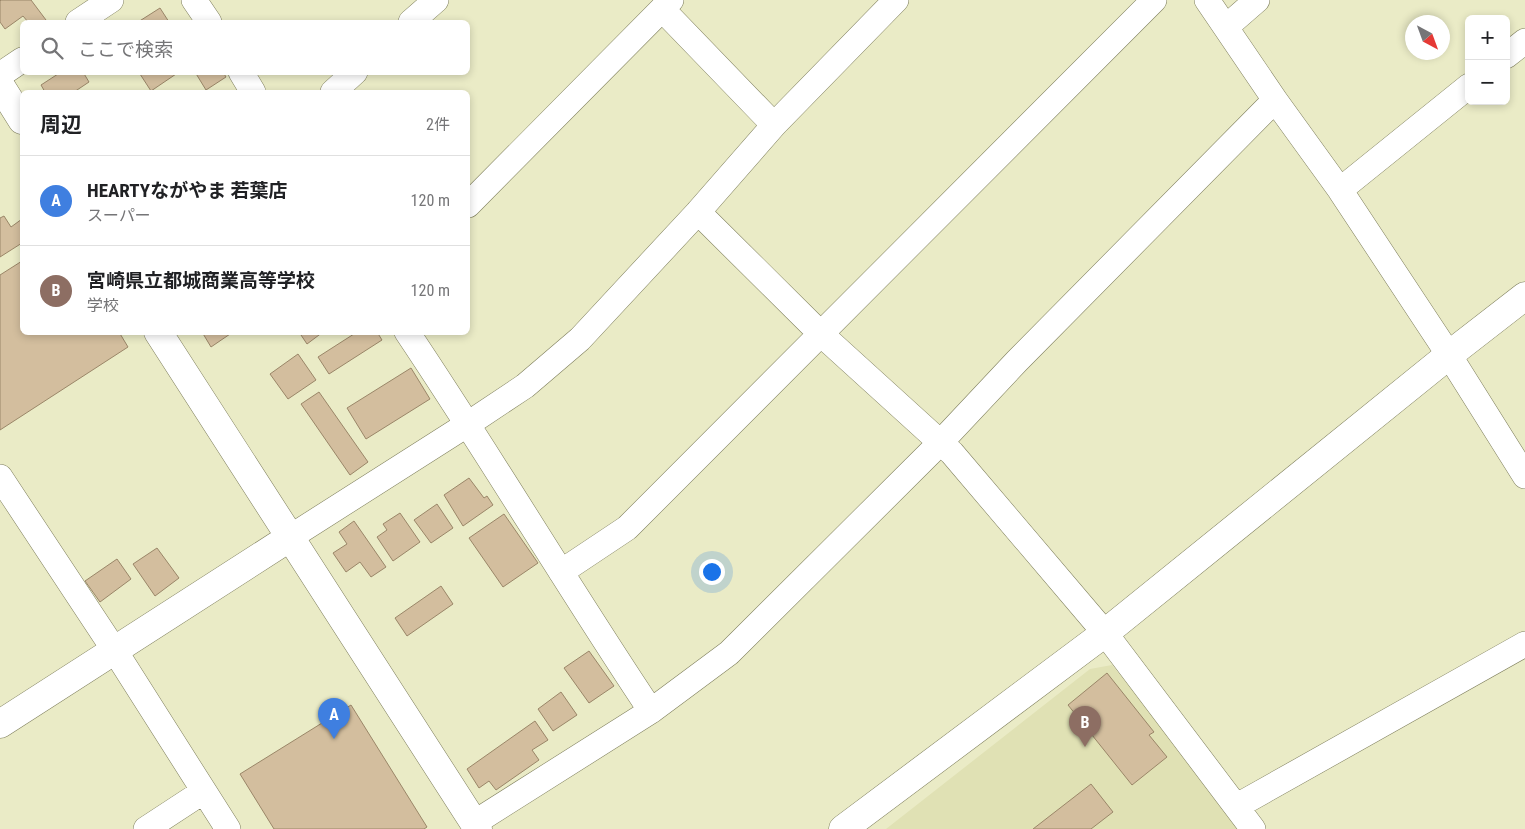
<!DOCTYPE html>
<html lang="ja">
<meta charset="utf-8">
<style>
body{margin:0;font-family:"Roboto Condensed","Noto Sans JP",sans-serif;background:#f2f2f2;color:#202124}
.controls{position:absolute;right:15px;top:15px;display:grid;overflow:hidden;border-radius:8px;box-shadow:0 2px 8px #0003}
.controls button{width:45px;height:45px;display:grid;place-items:center;padding:0;border:0;border-bottom:1px solid #e0e0e0;background:#fff;color:#202124;font:25px sans-serif}
.compass{position:absolute;left:1405px;top:15px;width:45px;height:45px;border-radius:50%;background:#fff;box-shadow:0 2px 8px #0003;rotate:139deg}
.you{position:absolute;left:711px;top:571px;width:18px;height:18px;margin:-12px;border:4px solid #fff;border-radius:50%;background:#1a73e8;box-shadow:0 0 0 8px #1a73e833}
.badge{display:grid;place-items:center;width:32px;height:32px;border-radius:50%;background:#1a73e8;color:#fff;font-size:16px;font-weight:700}
.pin{position:absolute;translate:-50% -41px;filter:drop-shadow(0 1px 2px #0008)}
.pin::after{content:'';position:absolute;top:26px;width:18px;height:15px;background:inherit;clip-path:polygon(0 0,100% 0,50% 100%)}
.list{margin:0;padding:0;list-style:none}
h2{display:flex;justify-content:space-between;align-items:center;height:65px;margin:0;padding:0 20px;font-size:21px}
h2 small{font-size:16px;font-weight:400;color:#757577}
.list li{display:grid;grid-template-columns:32px 1fr auto;gap:15px;align-items:center;box-sizing:border-box;height:90px;padding:0 20px;border-top:1px solid #e0e0e0}
.list b{display:block;font-size:19px;white-space:nowrap}
.list p{margin:0;font-size:16px;white-space:nowrap;color:#757577}
.list em{font-size:16px;font-style:normal;color:#757577}
.icon{flex:none;width:28px;height:28px;fill:none;stroke:currentColor;stroke-width:2;stroke-linecap:round;stroke-linejoin:round}
.map{position:relative;flex:none;width:1525px;height:829px;overflow:hidden}
.search{position:absolute;background:#fff;box-shadow:0 2px 8px #0003;left:20px;top:20px;width:450px;height:55px;display:flex;align-items:center;gap:12px;box-sizing:border-box;padding:0 18px;border-radius:8px;color:#757577;font-size:19px}
.panel{position:absolute;background:#fff;box-shadow:0 2px 8px #0003;left:20px;top:90px;width:450px;height:245px;border-radius:8px}
.map>svg:first-child{display:block}
.built{fill:#e0e1b4}
.building{fill:#d3be9e;stroke:#9a8668}
.lines{fill:none;stroke-linecap:round;stroke-linejoin:round}
.minor-casing{stroke:#7e7e5c;stroke-width:26}
.tertiary-casing{stroke:#7e7e5c;stroke-width:29}
.minor{stroke:#fff;stroke-width:25}
.tertiary{stroke:#fff;stroke-width:28}
</style>
<div class="map">
<svg width="1525" height="829" viewBox="0 0 1525 829">
<rect width="100%" height="100%" fill="#eaebc6"/>
<!-- built -->
<path class="built" d="M1112 665 1244 829H886L1090 669Z"/>
<!-- building -->
<path class="building" d="M1 0H31L46 20 42 22H28L23 16 5 29 0 22V1Z
M160 8 169 22H138Z
M61 72H83L89 82 74 92H45L41 85Z
M143 72H179L151 91 140 74Z
M195 72H223L226 77 206 90Z
M4 216 11 227 22 219V243L0 257V218Z
M22 261V332H119L128 347 0 430V275Z
M202 332H233L211 347Z
M299 332H323L307 344Z
M357 332H377L382 340 329 374 318 357Z
M298 354 316 380 288 399 270 374Z
M411 368 430 399 366 439 347 408Z
M319 392 368 462 350 475 301 404Z
M469 478 484 498 487 496 493 505 463 526 444 495Z
M437 504 453 528 431 543 414 520Z
M400 513 420 542 393 561 377 537 387 530 383 524Z
M504 514 538 563 503 587 469 538Z
M354 521 386 567 371 577 360 562 346 572 333 553 347 544 339 532Z
M157 548 179 578 155 596 133 564Z
M117 559 131 579 100 602 85 581Z
M441 586 453 604 407 636 395 618Z
M589 651 614 686 589 703 564 668Z
M1107 673 1154 732 1149 735 1167 757 1132 785 1068 705Z
M561 692 577 715 553 731 538 709Z
M351 705 427 827 424 829H274L240 774Z
M535 721 548 740 532 750 539 760 496 790 489 781 479 788 467 769Z
M1091 784 1113 812 1091 829H1033Z"/>
<g class="lines">
<!-- minor casing -->
<g class="minor-casing">
<path id="minor" d="M194 0 209 22
M1207 0 1275 100 1340 190 1449 355 1525 476
M662 9 774 125
M78 22 111 0
M411 22 436 0
M1226 27 1257 0
M1506 56 1525 41
M241 72 253 92
M0 75 22 60
M333 92 355 72
M1340 190 1469 86
M468 205 671 0
M698 212 821 334 952 453 1105 633 1253 829
M407 332C491 457 568 587 651 711
M0 477 115 651 228 829
M289 538 468 424 525 386 580 339 698 212 774 125 896 0
M561 572 627 528 1154 0
M1237 806 1525 644
M474 823 651 711 729 653 940 443 1017 361 1275 100
M146 829 204 791"/>
</g>
<!-- tertiary casing -->
<g class="tertiary-casing">
<path id="tertiary" d="M0 85 22 120
M158 332 478 829
M0 724 289 538
M843 829 1105 633 1449 355 1525 296"/>
</g>
<!-- minor -->
<use href="#minor" class="minor"/>
<!-- tertiary -->
<use href="#tertiary" class="tertiary"/>
</g>
</svg>
<div class="controls">
<button>+</button>
<button>−</button>
</div>
<svg class="compass" viewBox="-18 -18 36 36"><path d="M0-13l5 13h-10z" fill="#e53935"/><path d="M0 13l5-13h-10z" fill="#757577"/></svg>
<div class="you"></div>
<div class="pin badge" style="left:334px;top:739px;background:#3f7fe0">A</div>
<div class="pin badge" style="left:1085px;top:747px;background:#8d6e63">B</div>
<div class="search"><svg class="icon" aria-label="search" viewBox="0 0 24 24"><circle cx="10" cy="10" r="6"/><path d="M15 15l6 6"/></svg>ここで検索</div>
<section class="panel">
<h2>周辺<small>2件</small></h2>
<ul class="list">
<li><span class="badge" style="background:#3f7fe0">A</span><div><b>HEARTYながやま 若葉店</b><p>スーパー</p></div><em>120 m</em></li>
<li><span class="badge" style="background:#8d6e63">B</span><div><b>宮崎県立都城商業高等学校</b><p>学校</p></div><em>120 m</em></li>
</ul>
</section>
</div>
